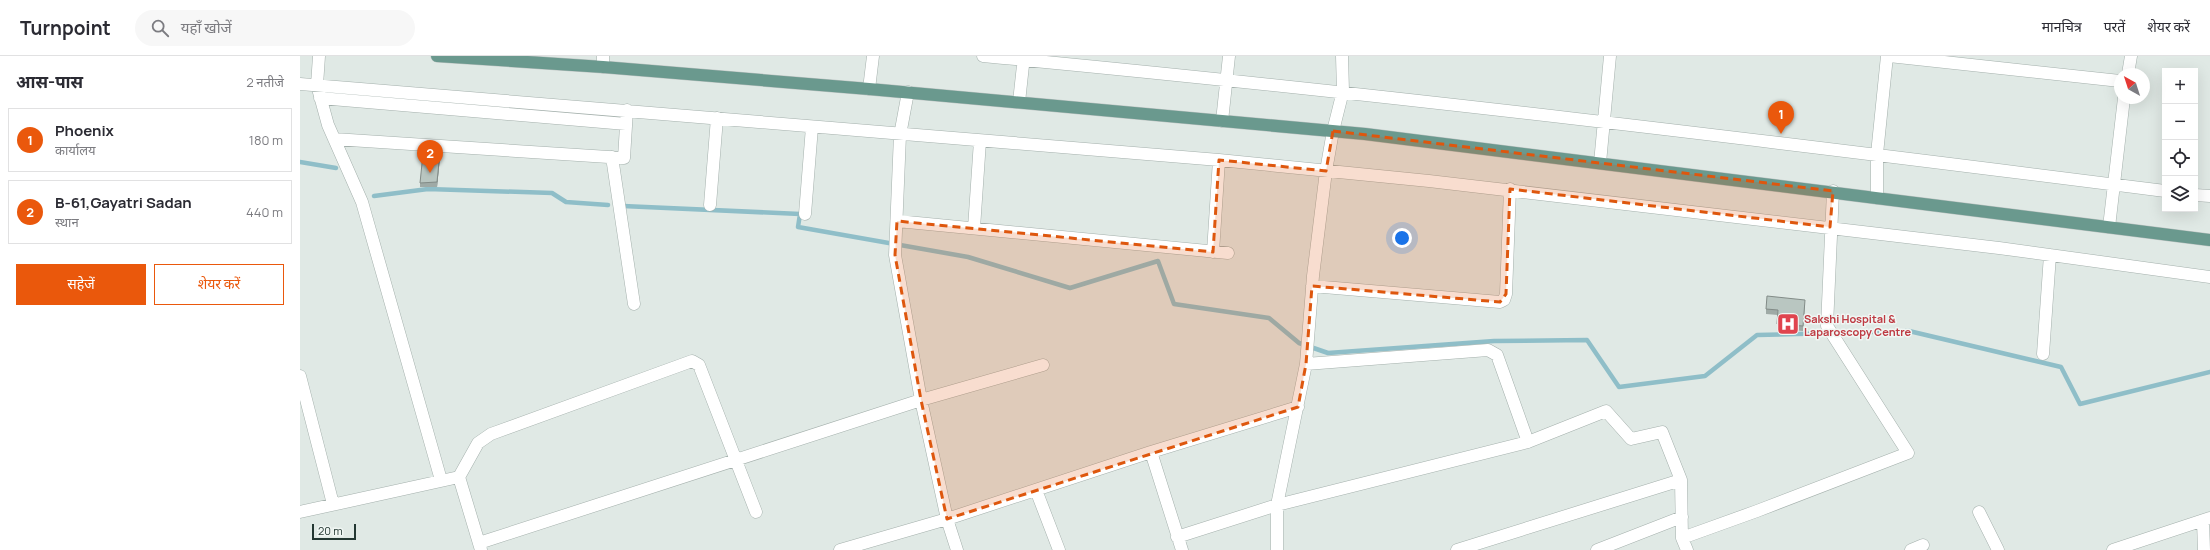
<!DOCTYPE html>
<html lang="hi">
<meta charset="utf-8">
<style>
body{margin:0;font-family:Manrope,"Noto Sans Devanagari",sans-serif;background:#f7f7f7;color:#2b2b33}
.controls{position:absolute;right:12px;top:12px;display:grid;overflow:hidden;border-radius:0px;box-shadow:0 4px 16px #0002}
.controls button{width:36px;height:36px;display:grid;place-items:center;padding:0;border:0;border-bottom:1px solid #e1e1e2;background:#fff;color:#2b2b33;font:20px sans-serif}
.compass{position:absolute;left:1814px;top:12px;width:36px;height:36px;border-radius:50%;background:#fff;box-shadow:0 4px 16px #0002;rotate:321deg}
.scale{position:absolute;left:12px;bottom:10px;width:44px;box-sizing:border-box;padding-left:4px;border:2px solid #233732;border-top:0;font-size:11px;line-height:14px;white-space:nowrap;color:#233732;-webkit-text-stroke:3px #f0f6f3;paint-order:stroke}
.you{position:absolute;left:1102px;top:182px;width:14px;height:14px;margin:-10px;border:3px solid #fff;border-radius:50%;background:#1a73e8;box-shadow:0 0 0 6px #1a73e833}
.badge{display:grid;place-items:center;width:26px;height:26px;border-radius:50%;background:#ea580c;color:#fff;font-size:13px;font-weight:700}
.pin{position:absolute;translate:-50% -33px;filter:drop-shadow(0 1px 2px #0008)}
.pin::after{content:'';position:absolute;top:21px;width:14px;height:12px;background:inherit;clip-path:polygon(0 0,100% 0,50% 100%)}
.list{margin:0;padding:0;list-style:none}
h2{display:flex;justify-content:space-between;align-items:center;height:52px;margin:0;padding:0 16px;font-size:17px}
h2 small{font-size:13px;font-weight:400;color:#7c7c81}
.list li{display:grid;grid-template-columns:26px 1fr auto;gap:12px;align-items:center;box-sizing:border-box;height:64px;margin:0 8px 8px;padding:0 8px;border:1px solid #e1e1e2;border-radius:0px}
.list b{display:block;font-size:15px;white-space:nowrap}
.list p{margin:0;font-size:13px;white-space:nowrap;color:#7c7c81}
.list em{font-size:13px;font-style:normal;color:#7c7c81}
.actions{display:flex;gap:8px;padding:12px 16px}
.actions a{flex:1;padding:9px 0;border:1px solid #ea580c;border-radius:0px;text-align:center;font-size:14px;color:#ea580c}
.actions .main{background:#ea580c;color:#fff}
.icon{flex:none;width:22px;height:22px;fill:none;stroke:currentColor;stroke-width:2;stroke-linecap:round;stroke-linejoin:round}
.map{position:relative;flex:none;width:1910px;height:494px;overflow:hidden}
header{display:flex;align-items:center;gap:24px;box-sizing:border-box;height:56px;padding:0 20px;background:#fff;border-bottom:1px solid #e1e1e2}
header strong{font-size:19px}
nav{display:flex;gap:22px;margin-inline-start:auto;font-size:14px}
.search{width:280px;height:36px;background:#f7f7f7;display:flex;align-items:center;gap:10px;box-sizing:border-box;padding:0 14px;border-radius:22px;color:#7c7c81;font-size:15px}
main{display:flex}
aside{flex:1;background:#fff}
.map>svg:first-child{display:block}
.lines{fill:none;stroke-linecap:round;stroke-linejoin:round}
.stream{stroke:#8fbec8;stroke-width:4.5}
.minor-casing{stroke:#a4b0ac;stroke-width:13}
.major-casing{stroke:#bdc3c2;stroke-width:13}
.minor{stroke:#fff;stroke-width:12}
.major{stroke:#6a998e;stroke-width:12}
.wall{fill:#9faaa6}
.shaded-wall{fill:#828b87}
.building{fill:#b9c6c1;stroke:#828b87}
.marked{fill:#de570e;fill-opacity:0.2;stroke:#de570e;stroke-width:3;stroke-dasharray:8 5;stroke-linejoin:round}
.labels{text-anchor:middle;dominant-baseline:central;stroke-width:3;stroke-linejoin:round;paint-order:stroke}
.health-label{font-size:11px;font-weight:bold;fill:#be3a42;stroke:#f0f6f3;text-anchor:start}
</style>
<header>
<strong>Turnpoint</strong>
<div class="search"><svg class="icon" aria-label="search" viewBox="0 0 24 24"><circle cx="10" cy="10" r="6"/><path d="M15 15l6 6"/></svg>यहाँ खोजें</div>
<nav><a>मानचित्र</a><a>परतें</a><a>शेयर करें</a></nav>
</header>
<main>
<aside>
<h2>आस-पास<small>2 नतीजे</small></h2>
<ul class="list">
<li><span class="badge">1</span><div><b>Phoenix</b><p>कार्यालय</p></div><em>180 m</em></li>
<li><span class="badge">2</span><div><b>B-61,Gayatri Sadan</b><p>स्थान</p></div><em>440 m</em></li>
</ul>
<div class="actions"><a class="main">सहेजें</a><a>शेयर करें</a></div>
</aside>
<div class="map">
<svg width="1910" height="494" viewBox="0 0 1910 494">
<rect width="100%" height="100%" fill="#e0e9e5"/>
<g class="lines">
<!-- stream -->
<path class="stream" d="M0 106 36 112
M74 140 128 133 252 137 266 146 308 149
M323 150 500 158 498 171 668 201 770 232 858 205 874 248 969 262 999 287 1028 297 1194 285 1287 284 1319 331 1405 320 1457 279 1609 275 1761 311 1780 348 1910 316"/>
<!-- minor casing -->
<g class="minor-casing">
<path id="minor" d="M19 0 17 29 28 69 62 146 141 424
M683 0C1078 37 1471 85 1865 135
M1589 0 1820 25
M303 11V0
M1828 18 1831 0
M0 28 919 104 1129 125 1699 192 1910 221
M569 33 573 0
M608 36 600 79 595 199 621 344 647 463 657 494
M20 42 326 68
M719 46 724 0
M922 65 929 0
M34 83 324 102 327 54
M312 101 334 248
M1300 107 1310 0
M1895 139 1910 140
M1577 142V98L1587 0
M410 149 417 62
M505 158 512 71
M597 165 928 197
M1809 171 1824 42
M674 172 680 85
M913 196 919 104
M1012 230 1200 246 1204 244 1206 238 1210 133
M1743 298 1750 199
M1006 308 1188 294 1197 299 1228 386
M0 320 33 448
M159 421 178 387 191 378 392 305 399 309 456 456
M736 434 759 494
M0 456 159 421 181 494
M1679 456 1698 494
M1903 465 1904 494
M877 481 977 449 1228 386 1306 355 1331 383 1362 376 1381 424 1382 482 1387 494
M1382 482 1457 455 1608 397 1527 270 1533 135
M179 487 621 344 743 309
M540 494 647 463 851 396
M882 494 851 396 998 351
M977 494V449L1006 308 1013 220 1026 115 1033 75 1043 35 1042 0
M1157 494 1381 424
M1297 494 1382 461
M1611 494 1623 489
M1813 494 1910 462"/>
</g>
<!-- major casing -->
<g class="major-casing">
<path id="major" d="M137 0 303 11 569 33 1065 78 1910 184"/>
</g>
<!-- minor -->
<use href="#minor" class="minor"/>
<!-- major -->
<use href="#major" class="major"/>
</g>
<!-- wall -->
<path class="wall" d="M140 101 137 131H120V127Z
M1505 249 1503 275 1477 273 1478 259 1466 258V253Z"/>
<!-- shaded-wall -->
<path class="shaded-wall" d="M140 96V101L137 131V126Z"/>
<!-- building -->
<path class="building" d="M140 96 137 126 120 127 123 98Z
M1467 240 1505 244 1503 270 1477 268 1478 254 1466 253Z"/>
<!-- marked area -->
<path class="marked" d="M1033 75 1533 135 1530 171 1210 133 1206 238 1200 246 1012 230 1006 308 998 351 647 463 621 344 595 199 597 165 913 196 919 104 1026 115Z"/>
<!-- icons -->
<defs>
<g id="hospital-square" transform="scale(1.15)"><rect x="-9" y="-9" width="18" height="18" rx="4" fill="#e0444e" stroke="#f0f6f3"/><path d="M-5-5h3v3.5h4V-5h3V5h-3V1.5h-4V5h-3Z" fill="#fff"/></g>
</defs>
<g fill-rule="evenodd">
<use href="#hospital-square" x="1488" y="268"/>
</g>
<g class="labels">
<!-- health labels -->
<g class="health-label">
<text x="1504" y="262">Sakshi Hospital &amp;<tspan x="1504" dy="13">Laparoscopy Centre</tspan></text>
</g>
</g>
</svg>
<div class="controls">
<button>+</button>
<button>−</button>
<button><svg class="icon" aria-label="locate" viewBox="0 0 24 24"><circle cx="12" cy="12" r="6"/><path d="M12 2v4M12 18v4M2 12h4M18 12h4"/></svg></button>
<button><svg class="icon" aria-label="layers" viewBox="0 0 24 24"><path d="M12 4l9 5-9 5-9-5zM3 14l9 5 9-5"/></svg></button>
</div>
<svg class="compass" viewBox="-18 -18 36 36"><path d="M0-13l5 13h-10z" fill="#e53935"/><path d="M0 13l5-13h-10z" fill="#7c7c81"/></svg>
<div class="scale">20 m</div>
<div class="you"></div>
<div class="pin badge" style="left:1481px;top:78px">1</div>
<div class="pin badge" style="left:130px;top:117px">2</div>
</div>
</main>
